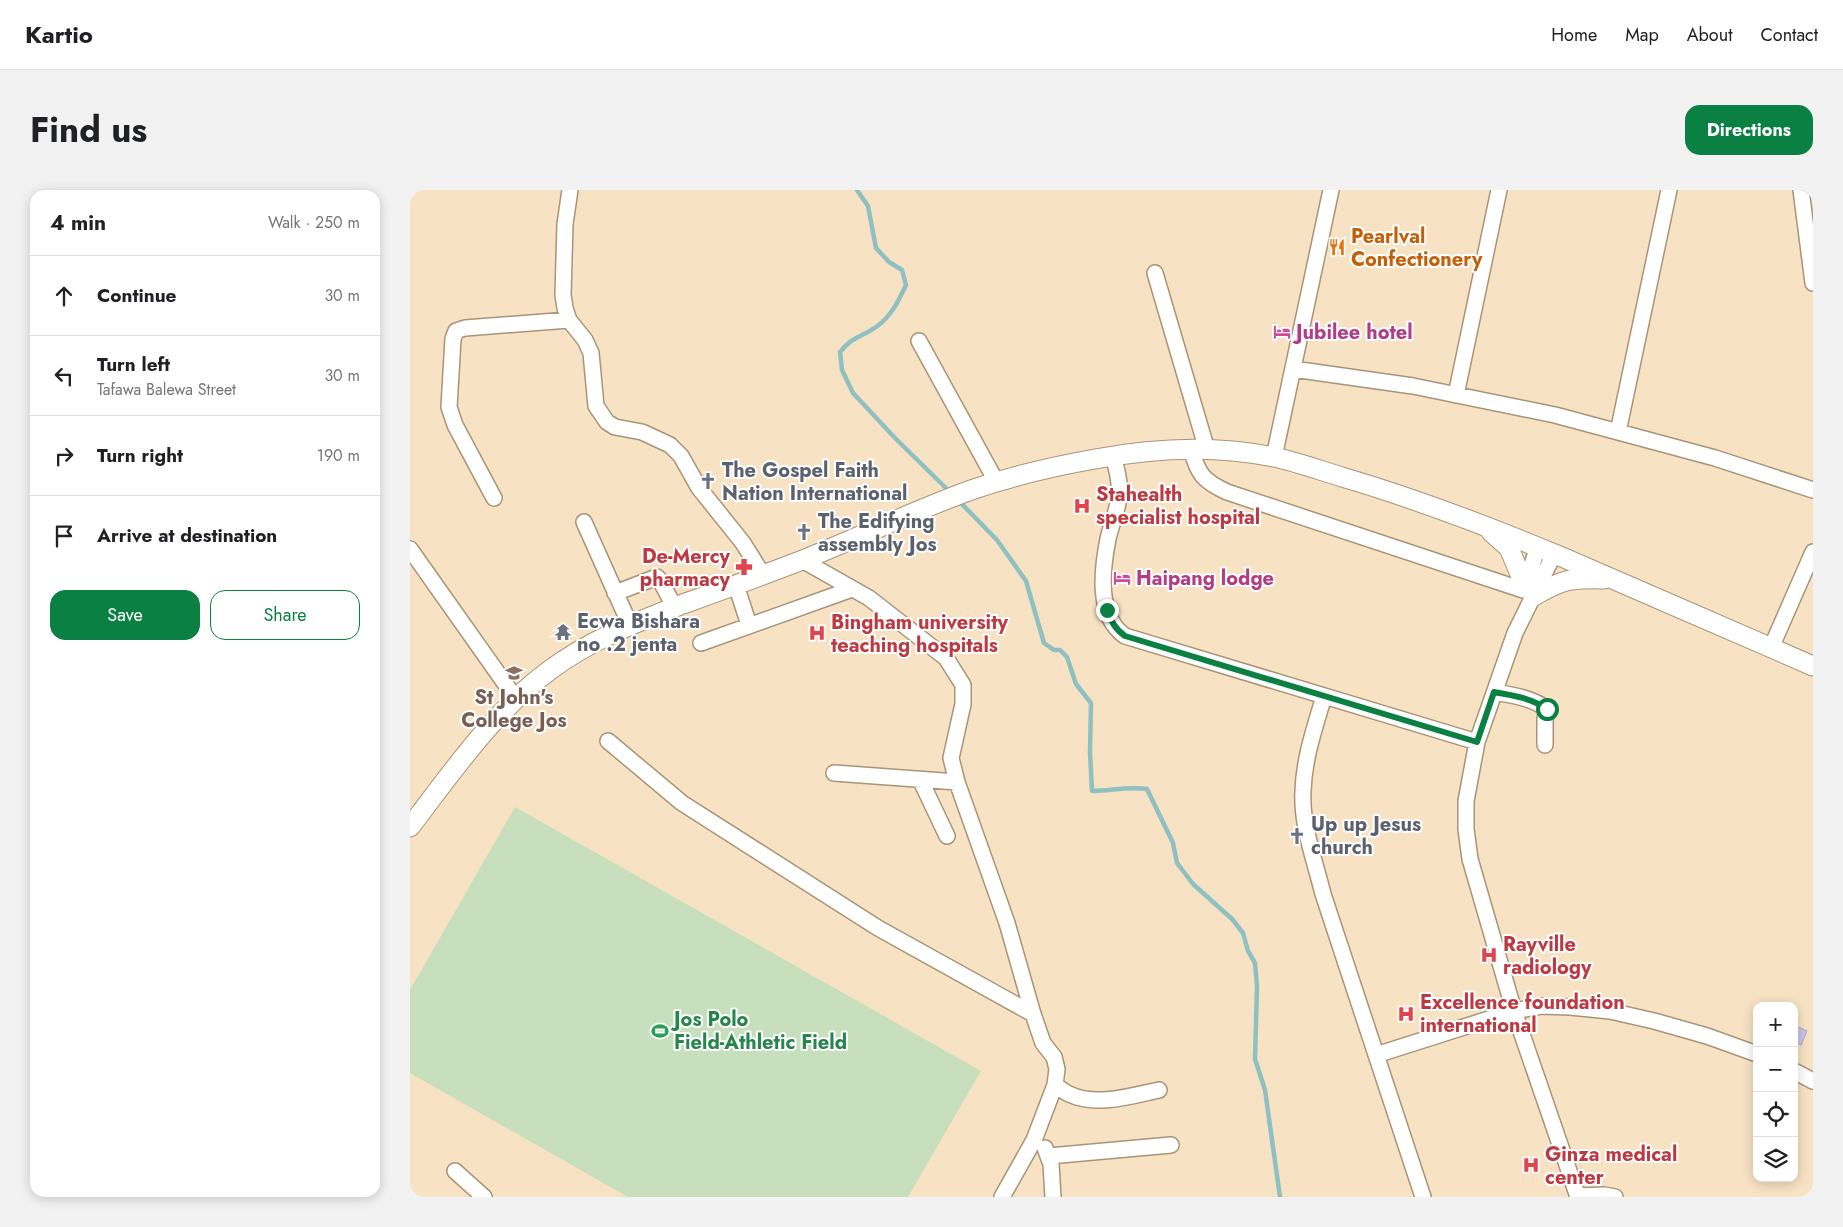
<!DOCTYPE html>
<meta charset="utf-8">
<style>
body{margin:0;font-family:Jost,sans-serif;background:#f2f2f2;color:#202124}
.controls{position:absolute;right:15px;bottom:15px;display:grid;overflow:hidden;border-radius:10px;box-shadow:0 2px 12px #0003}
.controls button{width:45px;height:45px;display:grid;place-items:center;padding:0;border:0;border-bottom:1px solid #e0e0e0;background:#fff;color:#202124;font:25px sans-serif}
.stop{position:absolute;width:15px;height:15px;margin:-11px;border:4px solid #0b8043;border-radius:50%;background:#fff}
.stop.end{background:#0b8043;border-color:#fff;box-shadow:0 1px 5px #0008}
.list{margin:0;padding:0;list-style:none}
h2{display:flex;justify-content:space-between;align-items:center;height:65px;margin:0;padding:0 20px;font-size:21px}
h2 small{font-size:16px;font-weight:400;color:#757577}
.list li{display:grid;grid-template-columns:32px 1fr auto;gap:15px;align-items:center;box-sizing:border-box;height:80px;padding:0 20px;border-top:1px solid #e0e0e0}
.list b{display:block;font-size:19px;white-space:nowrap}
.list p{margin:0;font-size:16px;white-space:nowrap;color:#757577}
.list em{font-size:16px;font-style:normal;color:#757577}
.actions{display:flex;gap:10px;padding:15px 20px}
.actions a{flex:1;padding:11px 0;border:1px solid #0b8043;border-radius:15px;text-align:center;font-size:18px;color:#0b8043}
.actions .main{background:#0b8043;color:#fff}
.icon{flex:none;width:28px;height:28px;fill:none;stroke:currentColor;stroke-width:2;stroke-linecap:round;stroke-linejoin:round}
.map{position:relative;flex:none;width:1403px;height:1007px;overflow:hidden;border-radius:15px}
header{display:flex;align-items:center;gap:30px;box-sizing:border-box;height:70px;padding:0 25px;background:#fff;border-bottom:1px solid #e0e0e0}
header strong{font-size:24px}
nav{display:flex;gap:28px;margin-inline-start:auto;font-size:18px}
.intro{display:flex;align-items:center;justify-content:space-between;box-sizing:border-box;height:120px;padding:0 30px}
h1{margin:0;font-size:35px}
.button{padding:12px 22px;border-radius:15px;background:#0b8043;color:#fff;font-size:18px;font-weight:700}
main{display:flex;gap:30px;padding:0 30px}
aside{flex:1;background:#fff;border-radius:15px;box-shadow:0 2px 12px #0003}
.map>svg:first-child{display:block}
.green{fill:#c8dfbe}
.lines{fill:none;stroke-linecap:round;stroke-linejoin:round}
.stream{stroke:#8fc0c2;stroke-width:4.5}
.building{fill:#cac3e5;stroke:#aea7c8}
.minor-casing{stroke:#a89477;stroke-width:18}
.major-casing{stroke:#a89477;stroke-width:21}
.minor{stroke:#fff;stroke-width:15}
.major{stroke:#fff;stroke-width:19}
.route{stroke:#0b8043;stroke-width:6}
.labels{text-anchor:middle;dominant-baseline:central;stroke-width:4;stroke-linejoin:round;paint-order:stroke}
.food-label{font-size:20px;font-weight:bold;fill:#c56008;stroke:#fff;text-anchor:start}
.hotel-label{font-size:20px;font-weight:bold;fill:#b23c85;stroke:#fff;text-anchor:start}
.worship-label{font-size:20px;font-weight:bold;fill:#5b616d;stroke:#fff;text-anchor:start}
.health-label{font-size:20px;font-weight:bold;fill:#be3a42;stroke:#fff;text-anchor:start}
.education-label{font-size:20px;font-weight:bold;fill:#785e54;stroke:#fff}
.leisure-label{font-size:20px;font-weight:bold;fill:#27864d;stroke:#fff;text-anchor:start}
</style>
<header>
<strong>Kartio</strong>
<nav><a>Home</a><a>Map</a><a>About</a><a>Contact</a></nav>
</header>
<div class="intro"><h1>Find us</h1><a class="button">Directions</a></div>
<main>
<aside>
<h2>4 min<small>Walk · 250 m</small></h2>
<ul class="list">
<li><svg class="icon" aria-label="ahead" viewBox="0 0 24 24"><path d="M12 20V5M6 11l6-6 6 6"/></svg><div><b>Continue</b></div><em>30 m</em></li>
<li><svg class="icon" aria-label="left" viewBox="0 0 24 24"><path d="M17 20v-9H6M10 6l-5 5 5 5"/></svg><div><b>Turn left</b><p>Tafawa Balewa Street</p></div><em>30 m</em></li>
<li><svg class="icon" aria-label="right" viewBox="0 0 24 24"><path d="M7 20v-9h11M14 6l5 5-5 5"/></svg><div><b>Turn right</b></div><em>190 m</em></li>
<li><svg class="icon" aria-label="arrive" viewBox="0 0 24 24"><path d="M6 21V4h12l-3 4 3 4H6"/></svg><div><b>Arrive at destination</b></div></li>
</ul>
<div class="actions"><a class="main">Save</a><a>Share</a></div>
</aside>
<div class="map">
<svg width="1403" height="1007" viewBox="0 0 1403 1007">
<rect width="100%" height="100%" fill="#f7e2c3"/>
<!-- green -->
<path class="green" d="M105 617 571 881 498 1007H218L0 883V800Z"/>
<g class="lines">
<!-- stream -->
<path class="stream" d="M447 0 458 16 466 58 479 72 492 80 496 95C489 110 481 127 466 137 451 148 444 145 430 162L432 180 443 203 485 248 541 303
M548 310 587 350 616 391 634 453 644 460H650L657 467 666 494 681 513 680 562 682 601C700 601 719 596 737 599L763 653 767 673 783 694 822 729 833 743 838 761 845 773 847 796 845 869 855 900 870 1007"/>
</g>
<!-- building -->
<path class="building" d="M1384 835 1397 841 1391 855 1384 852Z"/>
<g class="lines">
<!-- minor casing -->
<g class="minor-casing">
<path id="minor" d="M160 0 155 34 153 105 155 118 159 130 175 150 181 163 186 216 197 232 205 237 232 242 260 255 271 266 289 298 333 353 353 385
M1391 0 1403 93
M745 83 797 260
M509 151 587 293
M883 179 1003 196 1145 225 1305 268 1403 300
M1046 205 1089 0
M1208 242 1259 0
M781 259C788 284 793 291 817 302L1113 400
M703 266C707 279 711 294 709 308 707 322 701 335 698 349 692 379 686 426 715 446L1067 552
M864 267 921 0
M84 308 45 235 39 217 43 149 46 141 55 138 159 130
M174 332 220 435
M0 359 106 509
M1144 364 1105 443 1067 552 1056 611V639L1060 669 1104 821 1168 1007
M392 370 459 408 536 468 553 495V514L541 568 547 592 597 733 623 824 633 853 644 867 647 879 645 895 624 950 592 1007
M326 395 339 435
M1114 400 1128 356
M205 403 247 387 250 390 265 418
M291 453 442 399
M1361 458 1403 362
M1085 502C1102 505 1122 508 1137 519L1135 529V555
M914 506C905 537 894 568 893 601 891 635 905 671 913 704L1013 1007
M198 551 272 613 468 738 623 824
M424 583 547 592
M510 589 537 646
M966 865 1104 821 1132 816 1160 817 1200 821 1244 831 1297 846 1347 864
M1384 881 1403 891
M645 895C650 898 654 902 659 904 686 917 721 906 749 900
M635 958 641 974 643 1007
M639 966 761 955
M45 981 74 1007
M1167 1006 1194 1005 1205 1007"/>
</g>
<!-- major casing -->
<g class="major-casing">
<path id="major" d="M1081 342 1099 358 1115 396
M1124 406C1153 389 1161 388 1194 389
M0 637C43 581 83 522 140 480 180 450 227 432 273 414 312 400 351 386 390 371 448 348 505 320 564 299 603 286 645 276 685 269 743 258 806 255 864 267 887 272 909 280 932 287 1007 309 1080 337 1152 367 1236 403 1319 440 1403 476"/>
</g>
<!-- minor -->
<use href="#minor" class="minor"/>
<!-- major -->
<use href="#major" class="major"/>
</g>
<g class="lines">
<!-- route -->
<path class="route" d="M697 420C701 431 705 439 715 446L1067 552 1084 502C1102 505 1121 508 1137 519"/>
</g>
<!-- icons -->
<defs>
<g id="restaurant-bare" transform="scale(1.35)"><path d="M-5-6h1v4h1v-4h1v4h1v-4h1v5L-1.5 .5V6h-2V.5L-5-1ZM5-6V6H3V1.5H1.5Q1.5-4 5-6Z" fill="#e8710a" stroke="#fff" stroke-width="2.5" paint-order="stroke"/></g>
<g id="hotel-bare" transform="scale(1.35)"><path d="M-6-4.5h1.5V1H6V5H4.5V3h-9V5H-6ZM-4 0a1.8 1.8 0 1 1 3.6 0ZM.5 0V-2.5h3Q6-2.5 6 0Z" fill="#d1479c" stroke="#fff" stroke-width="2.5" paint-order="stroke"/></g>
<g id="church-bare" transform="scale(1.35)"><path d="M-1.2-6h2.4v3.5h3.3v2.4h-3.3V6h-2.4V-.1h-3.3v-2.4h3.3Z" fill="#6b7280" stroke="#fff" stroke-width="2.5" paint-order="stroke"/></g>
<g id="hospital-bare" transform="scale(1.35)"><path d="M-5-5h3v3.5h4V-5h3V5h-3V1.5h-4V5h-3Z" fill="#e0444e" stroke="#fff" stroke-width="2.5" paint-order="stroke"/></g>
<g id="pharmacy-bare" transform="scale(1.35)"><path d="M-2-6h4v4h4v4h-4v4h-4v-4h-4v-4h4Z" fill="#e0444e" stroke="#fff" stroke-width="2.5" paint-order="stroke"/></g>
<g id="temple-bare" transform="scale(1.35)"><path d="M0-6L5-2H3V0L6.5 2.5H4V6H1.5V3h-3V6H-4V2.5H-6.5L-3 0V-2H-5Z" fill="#6b7280" stroke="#fff" stroke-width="2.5" paint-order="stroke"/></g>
<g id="school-bare" transform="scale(1.35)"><path d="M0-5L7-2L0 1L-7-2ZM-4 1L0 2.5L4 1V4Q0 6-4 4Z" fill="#8d6e63" stroke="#fff" stroke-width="2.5" paint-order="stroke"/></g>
<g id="stadium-bare" transform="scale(1.35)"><path d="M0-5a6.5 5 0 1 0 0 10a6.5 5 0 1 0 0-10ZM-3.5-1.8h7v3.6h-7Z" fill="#2e9e5b" stroke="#fff" stroke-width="2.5" paint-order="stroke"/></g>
</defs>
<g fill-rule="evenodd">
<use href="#restaurant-bare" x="927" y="57"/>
<use href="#hotel-bare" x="872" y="142"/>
<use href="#church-bare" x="298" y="291"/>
<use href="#hospital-bare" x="672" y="316"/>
<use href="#church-bare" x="394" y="342"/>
<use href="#pharmacy-bare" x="334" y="377"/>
<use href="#hotel-bare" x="712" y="388"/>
<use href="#temple-bare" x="153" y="442"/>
<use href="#hospital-bare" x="407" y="443"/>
<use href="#school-bare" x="104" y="483"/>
<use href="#church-bare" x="887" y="646"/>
<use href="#hospital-bare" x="1079" y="765"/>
<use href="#hospital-bare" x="996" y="824"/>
<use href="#stadium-bare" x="250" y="841"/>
<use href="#hospital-bare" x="1121" y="975"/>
</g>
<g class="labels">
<!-- food labels -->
<g class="food-label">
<text x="941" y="46">Pearlval<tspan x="941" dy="23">Confectionery</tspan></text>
</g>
<!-- hotel labels -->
<g class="hotel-label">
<text x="886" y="142">Jubilee hotel</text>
<text x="726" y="388">Haipang lodge</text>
</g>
<!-- worship labels -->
<g class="worship-label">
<text x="312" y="280">The Gospel Faith<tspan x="312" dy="23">Nation International</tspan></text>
<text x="408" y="331">The Edifying<tspan x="408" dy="23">assembly Jos</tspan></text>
<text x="167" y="431">Ecwa Bishara<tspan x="167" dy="23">no .2 jenta</tspan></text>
<text x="901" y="634">Up up Jesus<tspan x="901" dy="23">church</tspan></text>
</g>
<!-- health labels -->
<g class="health-label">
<text x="686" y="304">Stahealth<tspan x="686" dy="23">specialist hospital</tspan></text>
<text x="320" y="366" text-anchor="end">De-Mercy<tspan x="320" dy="23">pharmacy</tspan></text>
<text x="421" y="432">Bingham university<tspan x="421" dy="23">teaching hospitals</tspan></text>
<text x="1093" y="754">Rayville<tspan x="1093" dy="23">radiology</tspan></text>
<text x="1010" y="812">Excellence foundation<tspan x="1010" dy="23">international</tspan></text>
<text x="1135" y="964">Ginza medical<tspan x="1135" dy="23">center</tspan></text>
</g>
<!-- education labels -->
<g class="education-label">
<text x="104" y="507">St John's<tspan x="104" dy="23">College Jos</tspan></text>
</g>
<!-- leisure labels -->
<g class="leisure-label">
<text x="264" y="829">Jos Polo<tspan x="264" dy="23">Field-Athletic Field</tspan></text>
</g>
</g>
</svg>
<div class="controls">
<button>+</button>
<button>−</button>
<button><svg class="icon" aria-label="locate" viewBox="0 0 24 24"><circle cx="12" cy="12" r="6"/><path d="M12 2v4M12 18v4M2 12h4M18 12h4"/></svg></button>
<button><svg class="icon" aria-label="layers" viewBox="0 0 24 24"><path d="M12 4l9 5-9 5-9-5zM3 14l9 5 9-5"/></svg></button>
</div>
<div class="stop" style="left:1137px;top:519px"></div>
<div class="stop end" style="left:697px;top:420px"></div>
</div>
</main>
